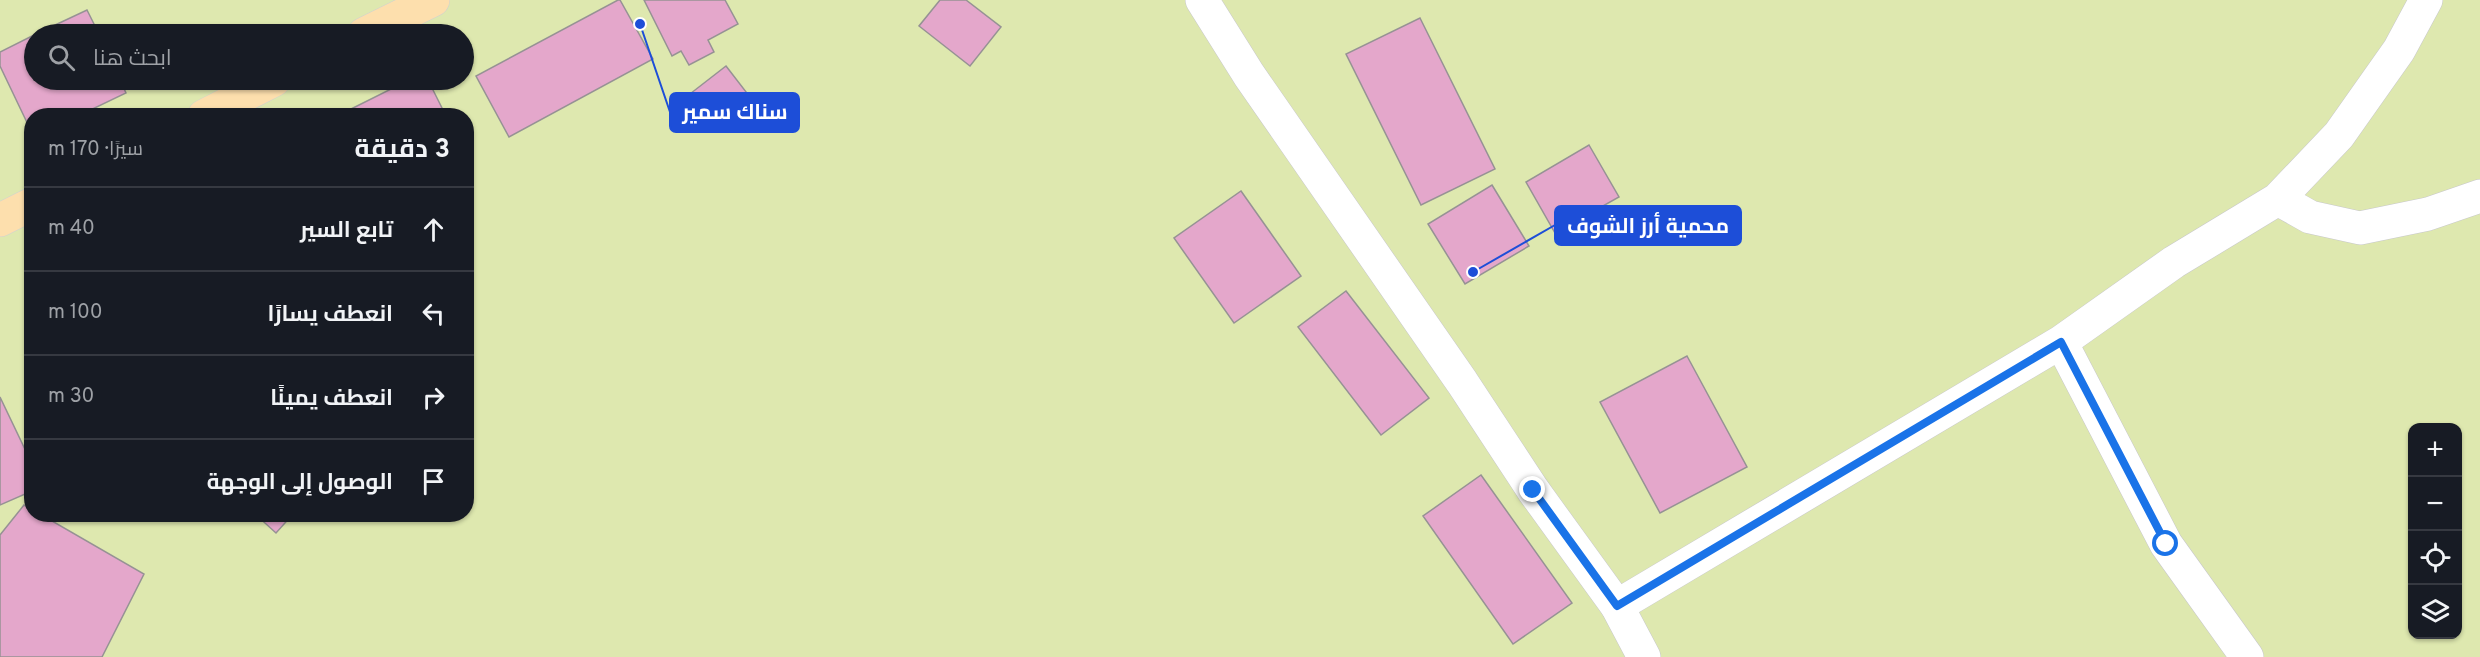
<!DOCTYPE html>
<html lang="ar">
<meta charset="utf-8">
<style>
body{margin:0;font-family:Overpass,Cairo,sans-serif;background:#242831;color:#f1f3f6;direction:rtl}
.controls{position:absolute;right:18px;bottom:18px;display:grid;overflow:hidden;border-radius:12px;box-shadow:0 2px 4px #0004}
.controls button{width:54px;height:54px;display:grid;place-items:center;padding:0;border:0;border-bottom:2px solid #363941;background:#171b24;color:#f1f3f6;font:30px sans-serif}
.stop{position:absolute;width:18px;height:18px;margin:-14px;border:4px solid #1a73e8;border-radius:50%;background:#fff}
.stop.end{background:#1a73e8;border-color:#fff;box-shadow:0 2px 6px #0008}
.list{margin:0;padding:0;list-style:none}
h2{display:flex;justify-content:space-between;align-items:center;height:78px;margin:0;padding:0 24px;font-size:26px}
h2 small{font-size:20px;font-weight:400;color:#9ea1a6}
.list li{display:grid;grid-template-columns:39px 1fr auto;gap:18px;align-items:center;box-sizing:border-box;height:84px;padding:0 24px;border-top:2px solid #363941}
.list b{display:block;font-size:22px;white-space:nowrap}
.list em{font-size:20px;font-style:normal;color:#9ea1a6}
.icon{flex:none;width:33px;height:33px;fill:none;stroke:currentColor;stroke-width:2;stroke-linecap:round;stroke-linejoin:round}
.map{position:relative;flex:none;width:2480px;height:657px;overflow:hidden;direction:ltr}
.search{position:absolute;background:#171b24;box-shadow:0 2px 4px #0004;left:24px;top:24px;width:450px;height:66px;display:flex;align-items:center;gap:15px;box-sizing:border-box;padding:0 21px;border-radius:33px;color:#9ea1a6;font-size:22px}
.panel{position:absolute;background:#171b24;box-shadow:0 2px 4px #0004;left:24px;top:108px;width:450px;height:414px;border-radius:24px;direction:rtl}
.map>svg:first-child{display:block}
.green{fill:#dee8af;fill-rule:evenodd}
.building{fill:#e4a7cb;stroke:#969294;stroke-width:1.5}
.lines{fill:none;stroke-linecap:round;stroke-linejoin:round}
.minor-casing{stroke:#c8c8cb;stroke-width:34}
.secondary-casing{stroke:#c8c8cb;stroke-width:34}
.primary-casing{stroke:#d1d1d1;stroke-width:34}
.minor{stroke:#fff;stroke-width:33}
.secondary{stroke:#fff;stroke-width:33}
.primary{stroke:#fddfad;stroke-width:33}
.route{stroke:#1a73e8;stroke-width:8}
.leader{fill:none;stroke:#1d4ed8;stroke-width:2}
.callout-dot{fill:#1d4ed8;stroke:#fff;stroke-width:2}
.callout{fill:#1d4ed8;stroke:#1d4ed8;stroke-width:2}
.callout-label{font-size:21px;text-anchor:middle;font-weight:bold;fill:#fff}
</style>
<div class="map">
<svg width="2480" height="657" viewBox="0 0 2480 657">
<rect width="100%" height="100%" fill="#f4f3f7"/>
<!-- green -->
<path class="green" d="M0 0H2480V657H0ZM34 34H464V80H34ZM32 116H466V514H32ZM2412 428H2458V634H2412Z"/>
<!-- building -->
<path class="building" d="M618 0H620L653 59 509 137 476 76Z
M644 0H725L738 24 708 40 714 52 689 65 681 51 672 56Z
M940 0H966L1001 27 970 66 919 26Z
M87 10 99 34H36Z
M1420 18 1495 169 1421 205 1346 54Z
M34 35V80H120L126 93 78 116H32V133L0 66V52Z
M726 66 750 97 711 128 686 97Z
M409 80H428L446 116H337Z
M1589 145 1619 197 1555 233 1526 182Z
M1492 185 1529 246 1465 284 1428 224Z
M1241 191 1301 276 1234 323 1174 238Z
M1346 291 1429 398 1381 435 1298 327Z
M1687 356 1747 467 1660 513 1600 402Z
M0 397 32 464V491L0 505Z
M1481 475 1572 603 1513 644 1423 516Z
M24 505 32 509V514H40L144 574 102 657H0V535Z
M255 514H293L276 533Z"/>
<g class="lines">
<!-- minor casing -->
<g class="minor-casing">
<path id="minor" d="M2278 199 2310 217 2360 228 2428 214 2480 196
M2061 342 2166 544 2247 657
M1617 606 2061 342 2174 262 2278 199 2339 135 2399 50 2426 0"/>
</g>
<!-- secondary casing -->
<g class="secondary-casing">
<path id="secondary" d="M1202 0 1249 75 1462 382 1533 490 1617 606 1644 657"/>
</g>
<!-- primary casing -->
<g class="primary-casing">
<path id="primary" d="M364 34 433 0
M204 116 274 80
M0 220 32 204"/>
</g>
<!-- minor -->
<use href="#minor" class="minor"/>
<!-- secondary -->
<use href="#secondary" class="secondary"/>
<!-- primary -->
<use href="#primary" class="primary"/>
</g>
<g class="lines">
<!-- route -->
<path class="route" d="M1533 490 1617 606 2061 342 2166 544"/>
</g>
<!-- callouts -->
<path class="leader" d="M640 24L670 112M1473 272L1555 225"/>
<g class="callout-dot">
<circle cx="640" cy="24" r="6"/>
<circle cx="1473" cy="272" r="6"/>
</g>
<g class="callout">
<rect x="670" y="93" width="129" height="39" rx="6"/>
<rect x="1555" y="206" width="186" height="39" rx="6"/>
</g>
<g class="callout-label">
<text x="735" y="119">سناك سمير</text>
<text x="1648" y="233">محمية أرز الشوف</text>
</g>
</svg>
<div class="controls">
<button>+</button>
<button>−</button>
<button><svg class="icon" aria-label="locate" viewBox="0 0 24 24"><circle cx="12" cy="12" r="6"/><path d="M12 2v4M12 18v4M2 12h4M18 12h4"/></svg></button>
<button><svg class="icon" aria-label="layers" viewBox="0 0 24 24"><path d="M12 4l9 5-9 5-9-5zM3 14l9 5 9-5"/></svg></button>
</div>
<div class="stop" style="left:2166px;top:544px"></div>
<div class="stop end" style="left:1533px;top:490px"></div>
<div class="search"><svg class="icon" aria-label="search" viewBox="0 0 24 24"><circle cx="10" cy="10" r="6"/><path d="M15 15l6 6"/></svg>ابحث هنا</div>
<section class="panel">
<h2>3 دقيقة<small>سيرًا · 170 m</small></h2>
<ul class="list">
<li><svg class="icon" aria-label="ahead" viewBox="0 0 24 24"><path d="M12 20V5M6 11l6-6 6 6"/></svg><div><b>تابع السير</b></div><em>40 m</em></li>
<li><svg class="icon" aria-label="left" viewBox="0 0 24 24"><path d="M17 20v-9H6M10 6l-5 5 5 5"/></svg><div><b>انعطف يسارًا</b></div><em>100 m</em></li>
<li><svg class="icon" aria-label="right" viewBox="0 0 24 24"><path d="M7 20v-9h11M14 6l5 5-5 5"/></svg><div><b>انعطف يمينًا</b></div><em>30 m</em></li>
<li><svg class="icon" aria-label="arrive" viewBox="0 0 24 24"><path d="M6 21V4h12l-3 4 3 4H6"/></svg><div><b>الوصول إلى الوجهة</b></div></li>
</ul>
</section>
</div>
